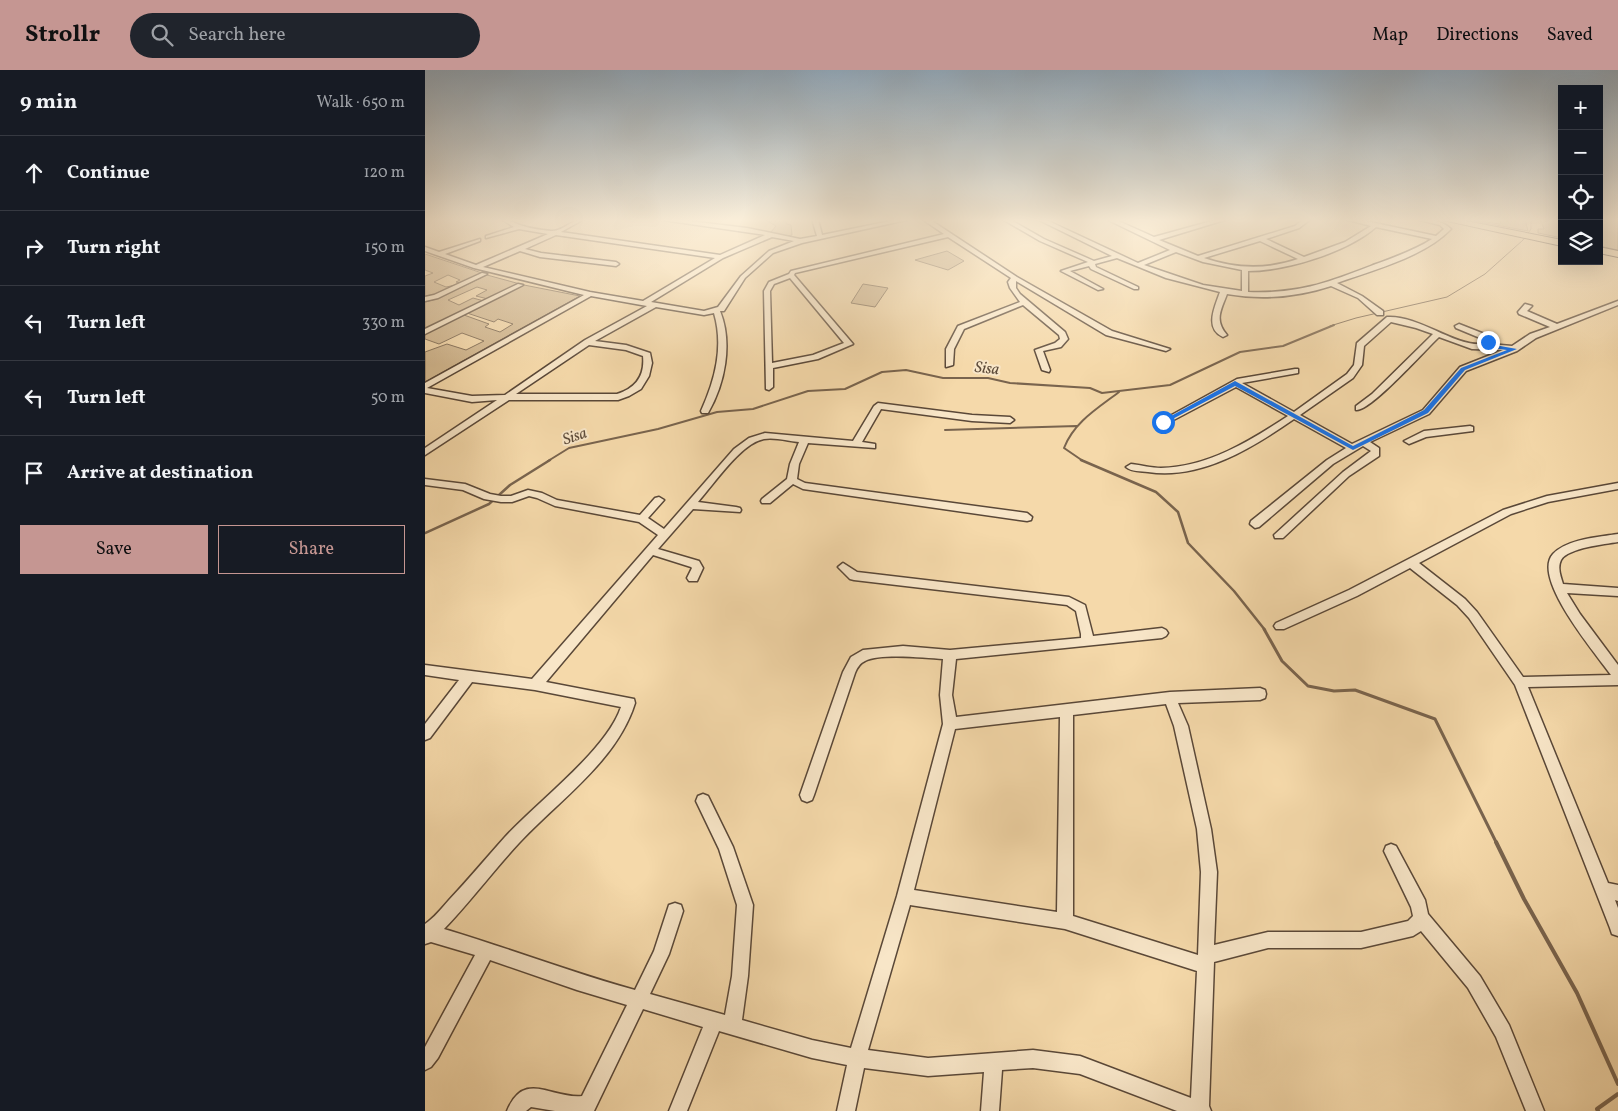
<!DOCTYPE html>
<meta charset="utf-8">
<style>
body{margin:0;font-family:Vollkorn,serif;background:#20242c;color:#f1f3f6}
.controls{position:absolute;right:15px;top:15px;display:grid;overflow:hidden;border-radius:0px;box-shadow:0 5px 20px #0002}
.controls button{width:45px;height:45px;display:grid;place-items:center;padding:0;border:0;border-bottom:1px solid #363941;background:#171b24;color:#f1f3f6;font:25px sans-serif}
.stop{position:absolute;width:15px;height:15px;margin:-11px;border:4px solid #1a73e8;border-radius:50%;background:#fff}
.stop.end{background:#1a73e8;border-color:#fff;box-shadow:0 1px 5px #0008}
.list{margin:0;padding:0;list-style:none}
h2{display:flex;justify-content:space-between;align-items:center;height:65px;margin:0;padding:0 20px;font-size:21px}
h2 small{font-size:16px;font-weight:400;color:#9ea1a6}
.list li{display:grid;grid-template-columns:32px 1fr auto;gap:15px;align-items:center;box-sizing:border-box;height:75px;padding:0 20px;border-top:1px solid #363941}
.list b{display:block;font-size:19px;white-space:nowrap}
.list em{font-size:16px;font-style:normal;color:#9ea1a6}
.actions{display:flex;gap:10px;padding:15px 20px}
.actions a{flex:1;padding:11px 0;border:1px solid #c59692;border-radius:0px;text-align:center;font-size:18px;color:#c59692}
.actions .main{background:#c59692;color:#111}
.icon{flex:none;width:28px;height:28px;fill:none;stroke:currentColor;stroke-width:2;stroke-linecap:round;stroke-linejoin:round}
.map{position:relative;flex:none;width:1193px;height:1041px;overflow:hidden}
header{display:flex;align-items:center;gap:30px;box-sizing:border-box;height:70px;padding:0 25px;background:#c59692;color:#111}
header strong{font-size:24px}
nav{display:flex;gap:28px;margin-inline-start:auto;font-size:18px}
.search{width:350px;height:45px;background:#20242c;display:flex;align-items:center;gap:12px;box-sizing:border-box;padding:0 18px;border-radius:28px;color:#9ea1a6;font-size:19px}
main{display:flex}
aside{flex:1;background:#171b24}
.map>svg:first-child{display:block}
.green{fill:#d2b890;stroke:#7c6851}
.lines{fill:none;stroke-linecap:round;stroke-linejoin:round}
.stream-far4{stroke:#79644e;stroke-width:1}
.stream-far3{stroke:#79644e;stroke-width:2}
.stream-far2{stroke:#79644e;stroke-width:2.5}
.stream-far1{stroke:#79644e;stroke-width:3}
.stream{stroke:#79644e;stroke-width:4}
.minor-casing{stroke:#5a4838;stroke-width:3}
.highway-casing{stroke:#271812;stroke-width:2}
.minor{fill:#f8e6c8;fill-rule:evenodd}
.highway{fill:#f5d9aa;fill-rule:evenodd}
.route{fill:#1a73e8}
.labels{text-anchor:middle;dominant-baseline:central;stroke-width:4;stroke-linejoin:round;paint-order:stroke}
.far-water-label{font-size:16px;font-style:italic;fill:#5d4b3a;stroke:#f8e6c8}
</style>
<header>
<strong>Strollr</strong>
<div class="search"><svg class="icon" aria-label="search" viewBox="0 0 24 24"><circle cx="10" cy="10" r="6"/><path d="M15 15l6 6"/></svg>Search here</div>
<nav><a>Map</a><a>Directions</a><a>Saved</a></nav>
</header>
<main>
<aside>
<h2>9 min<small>Walk · 650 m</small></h2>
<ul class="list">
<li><svg class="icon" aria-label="ahead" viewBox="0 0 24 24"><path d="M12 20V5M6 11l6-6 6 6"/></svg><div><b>Continue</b></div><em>120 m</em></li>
<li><svg class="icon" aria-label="right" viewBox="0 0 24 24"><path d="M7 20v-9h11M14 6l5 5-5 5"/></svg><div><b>Turn right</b></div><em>150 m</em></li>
<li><svg class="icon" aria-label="left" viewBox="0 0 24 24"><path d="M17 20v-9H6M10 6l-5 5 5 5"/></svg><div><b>Turn left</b></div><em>330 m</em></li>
<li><svg class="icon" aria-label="left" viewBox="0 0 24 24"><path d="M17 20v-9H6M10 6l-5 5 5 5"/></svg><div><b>Turn left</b></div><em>50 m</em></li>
<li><svg class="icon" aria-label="arrive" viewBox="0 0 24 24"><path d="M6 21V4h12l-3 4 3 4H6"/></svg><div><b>Arrive at destination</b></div></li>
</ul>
<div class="actions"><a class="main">Save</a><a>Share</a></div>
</aside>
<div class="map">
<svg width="1193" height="1041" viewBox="0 0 1193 1041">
<rect width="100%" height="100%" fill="#f5d9aa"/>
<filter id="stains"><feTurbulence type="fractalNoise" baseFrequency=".004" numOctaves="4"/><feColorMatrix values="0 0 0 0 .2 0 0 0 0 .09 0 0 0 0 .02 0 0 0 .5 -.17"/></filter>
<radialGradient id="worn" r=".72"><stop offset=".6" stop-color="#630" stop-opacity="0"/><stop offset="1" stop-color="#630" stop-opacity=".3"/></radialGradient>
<!-- green -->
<path class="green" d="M339 149H359L362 154 366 155 367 165 357 167 345 163 351 156Z
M1039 149 1075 154 1076 149H1100L1103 161Z
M1115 149H1137V168L1113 163V159H1119Z
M1174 149H1193V180L1174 176Z
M522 181 539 191 523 200 490 190Z
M0 184 57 203 35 213 31 212 35 210 23 205 9 212 21 217 31 215 13 224 0 226V206L8 203 0 200Z
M62 205 95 214 63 229 51 226 62 220 52 217 23 230 34 235 48 228 59 231 0 260V232L11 229Z
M438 214 463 218 450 237 426 233Z
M99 215 155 226 0 312V282L22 274 41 280 59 271 37 263 14 274 0 269V264L39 245 64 254 60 257 75 262 88 254 73 249 69 252 42 243Z"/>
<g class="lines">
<!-- stream-far4 -->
<path class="stream-far4" d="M905 256 931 248 1022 227 1060 204 1098 170 1106 159V149"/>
<!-- stream-far3 -->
<path class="stream-far3" d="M520 360 652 356
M123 391 144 378 233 359 292 342 328 339 383 321 420 319 457 302 481 300 518 308H563L585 313 665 318 677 323 745 315 815 282 858 276 909 255
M658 391 639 378C649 352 673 338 694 322"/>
<!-- stream-far2 -->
<path class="stream-far2" d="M656 390 731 422 753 442 763 473 809 521 840 560
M0 463 64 434 85 415 125 390"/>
<!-- stream-far1 -->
<path class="stream-far1" d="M839 559 857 591 883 616 909 621 930 620 1010 649 1072 774"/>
<!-- stream -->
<path class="stream" d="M1071 772 1099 829 1152 923 1193 1014
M1173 1041 1172 1039 1193 1024"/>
<!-- minor casing -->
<g class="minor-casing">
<path id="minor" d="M76 149C85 149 90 154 98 156 107 159 117 160 126 161 137 162 147 149 159 149L136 162 295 185 340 165 231 149H247L322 158 375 169 392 166 387 149H393L397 165 475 149H486L377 173 348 183 320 208 299 241H295C308 273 300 314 283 343H277L276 341C290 310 299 277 289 243L279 245 231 237 170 271 201 275 225 283 227 293 224 306 216 319 204 326 193 330H84L0 385V378L72 330 47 332 0 323V313L159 225 49 198 0 181V177L14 182 55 169V171L20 184 51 195 123 164 94 159 61 168V166L89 157ZM131 165 290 188 218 231 165 222 58 197 95 181 115 187 191 196 194 194 191 192 116 183 100 179ZM347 167 369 171 344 181 316 206 293 237 279 241 226 232 298 188ZM166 226 222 236 160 270 80 325 47 326 2 318ZM164 275 201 280 218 286C220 306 211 318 192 324H91Z
M497 149H504L592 207 687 261 745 279 741 281 681 265 591 211V218L595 224 640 262 643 269 636 277 618 281 625 300 624 302 617 300 610 280 630 273 635 269 634 265 598 235 539 259 529 279 528 295 521 297V279L533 256 595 232 585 218 583 212 586 208 523 167 370 203 369 205 428 274 393 289 348 298V317L344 320 341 319 339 221 344 212 364 204 366 201 519 164ZM365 208 419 273 388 285 347 293 345 221 349 214Z
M577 149H584L619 169 669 191 687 186 612 149H619L713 193 745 180 681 149H689L729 167 794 149H803L734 170 773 186 870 156 879 149H886L874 158 841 169 879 187 920 172 946 156 920 149H931L1011 166 1019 159 1015 155 991 149C1004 149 1017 150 1026 159 999 187 948 200 912 213L937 226 958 241V245H952L933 228 906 216C873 227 836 230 802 224 796 240 789 250 802 265L798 267C779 258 790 237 795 222L741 208 692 188 670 194 671 197 713 217V219H709L666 199 664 196 645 201 678 219 673 220 636 201 663 192 615 171ZM951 157 1007 169C990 180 970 187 951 194 904 212 875 224 823 222V201C861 201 923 182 951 157ZM835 171 873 189C841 200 811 199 779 188ZM751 182 778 192 817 200V221L778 215 719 195Z
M57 203 62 204 13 228 0 231V227L9 225Z
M93 214 98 215 0 264V259Z
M1193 231V235L1111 268 1092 281 1041 301 1004 344 945 372 954 378V386L924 406 858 468H850L849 465 918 402 946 381 938 376 908 394 834 457 830 458 825 454 826 451 902 390 921 378 869 349C827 378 776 410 723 402 716 401 706 402 701 397L706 394C716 395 727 398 736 398 783 397 825 371 863 346L811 317 741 354H735L734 352 812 309 870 299H873V303L817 313 869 342 922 304 929 295 932 273 962 247C994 245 1028 276 1057 274L1060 270 1031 258 1030 256 1034 254 1067 267 1068 269 1065 274 1087 276 1105 264 1125 257 1094 244 1093 242 1100 234 1107 236 1102 241 1132 254ZM966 252 991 258 1008 264 947 324 931 336V340C945 342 1001 279 1014 267L1047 279 1078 280 1035 297 998 340 927 374 875 345 928 308 937 295 939 276Z
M453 333 547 345 585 347 589 350 585 353 547 351 456 339 437 372 450 374V378L383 373 374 394 372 409 380 413 602 443 607 447 606 450 602 451 378 419 368 414 345 433H337L336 431 337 429 362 409 365 394 374 372C363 371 350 367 339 369 316 373 289 414 273 432L311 437 315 438 316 440 315 442 268 439 233 479 274 491 278 498 272 511H264L262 508 267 498 266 497 228 485 121 612 209 629 210 633C192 691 134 730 94 773 68 801 45 832 19 859 83 878 145 902 210 920L229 881 244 835 250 833 256 835 258 841 244 884 225 924 300 945 307 906 312 835 294 779 271 731 273 726 278 724 283 726 308 777 328 835 323 906 317 950 387 970 426 978 472 826 518 654 515 625 518 589C501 588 455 583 440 591 435 593 432 598 430 603L389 725 387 730 382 732 377 730 375 725 418 602 426 587 438 580 478 576 525 580 656 568V564L651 541 642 535 429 510 425 509 413 497 418 493 432 502 644 527 660 535 668 566 737 558 741 560 743 563 741 566 737 568 531 589 527 625 531 647 745 622 835 618 840 620 841 624 840 628 835 630 753 633 763 656 786 759 792 802 789 875 843 862H936L983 851 988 846 986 837 959 781 961 776 966 774 971 776 1000 830 1003 844 1055 906 1084 955 1119 1041H1101L1071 967 1043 918 996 861 988 866 936 878H843L789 892 784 1036 786 1041H752L655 1004 608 998 577 1000 574 1041H556L559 1002 503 1006 439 998 430 1041H412L422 995 387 988 294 961 262 1041H244L278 957 218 939 169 1041H130L106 1037 101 1041H82C99 999 126 1029 157 1026L202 935 152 920 65 890 13 988 6 997 0 1000V977L50 885 6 872 0 874V854C9 848 17 838 24 830 43 810 61 788 80 767 112 732 182 680 196 637L110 620 47 612 5 668 0 670V654L34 610 0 605V595L107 609 233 465 214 452 130 436 112 428 104 426 87 432H76L59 429 38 420 0 415V409L40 414 65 424 76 426H86L103 420 117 423 132 430 215 445 230 428 234 427 239 430 223 448 239 459 309 379 324 368 340 363 428 371 449 336ZM741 634 749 656 772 759 776 802 773 885 648 846V645ZM635 647 632 842 489 820 530 659ZM485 835 640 859 772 901 766 1028 655 986 608 980 503 988 443 980Z
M1045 356 1048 357V361L1001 367 984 374 979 371 999 361Z
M1193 413V419L1123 432 1086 444 994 493 1040 529 1052 542 1098 607 1186 605C1171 584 1106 508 1128 484 1142 469 1174 467 1193 464V472C1180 474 1143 478 1136 490 1132 498 1136 507 1138 514L1193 518V526L1142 523 1155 544 1193 595V615L1103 617 1183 813 1193 815V831L1190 830 1193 838V866L1187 864 1185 858 1090 615 1044 548 1032 535 985 498 932 526 859 559H851L849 556 851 553 924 520 1078 440 1122 426Z"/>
</g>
<!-- highway casing -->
<g class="highway-casing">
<path id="highway" d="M1013 149H1031L1137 170V176Z
M1174 177 1193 181V187L1174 183Z"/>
</g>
<!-- minor -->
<use href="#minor" class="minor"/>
<!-- highway -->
<use href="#highway" class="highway"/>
</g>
<!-- sky -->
<linearGradient id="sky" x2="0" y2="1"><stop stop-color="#91a8ba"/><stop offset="0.51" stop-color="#faeed9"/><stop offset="1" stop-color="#faeed9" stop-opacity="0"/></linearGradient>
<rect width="1193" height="295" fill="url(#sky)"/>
<!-- route -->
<path class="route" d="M1061 270 1066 272 1064 274 1092 279 1040 300 1003 343 928 380 810 316 740 353 735 352 810 311 928 376 999 340 1036 298 1082 280 1058 277Z"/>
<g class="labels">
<!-- far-water labels -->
<g class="far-water-label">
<text transform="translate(562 299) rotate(6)">Sisa</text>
<text transform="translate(150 367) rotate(-19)">Sisa</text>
</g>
</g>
<rect width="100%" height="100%" filter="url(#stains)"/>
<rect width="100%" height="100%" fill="url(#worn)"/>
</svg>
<div class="controls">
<button>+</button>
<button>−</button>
<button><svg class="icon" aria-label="locate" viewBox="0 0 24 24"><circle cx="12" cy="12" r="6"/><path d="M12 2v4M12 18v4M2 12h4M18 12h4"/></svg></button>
<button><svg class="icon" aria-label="layers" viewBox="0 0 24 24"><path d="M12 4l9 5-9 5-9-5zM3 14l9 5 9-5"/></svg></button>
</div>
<div class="stop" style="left:738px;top:352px"></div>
<div class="stop end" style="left:1063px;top:272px"></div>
</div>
</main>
